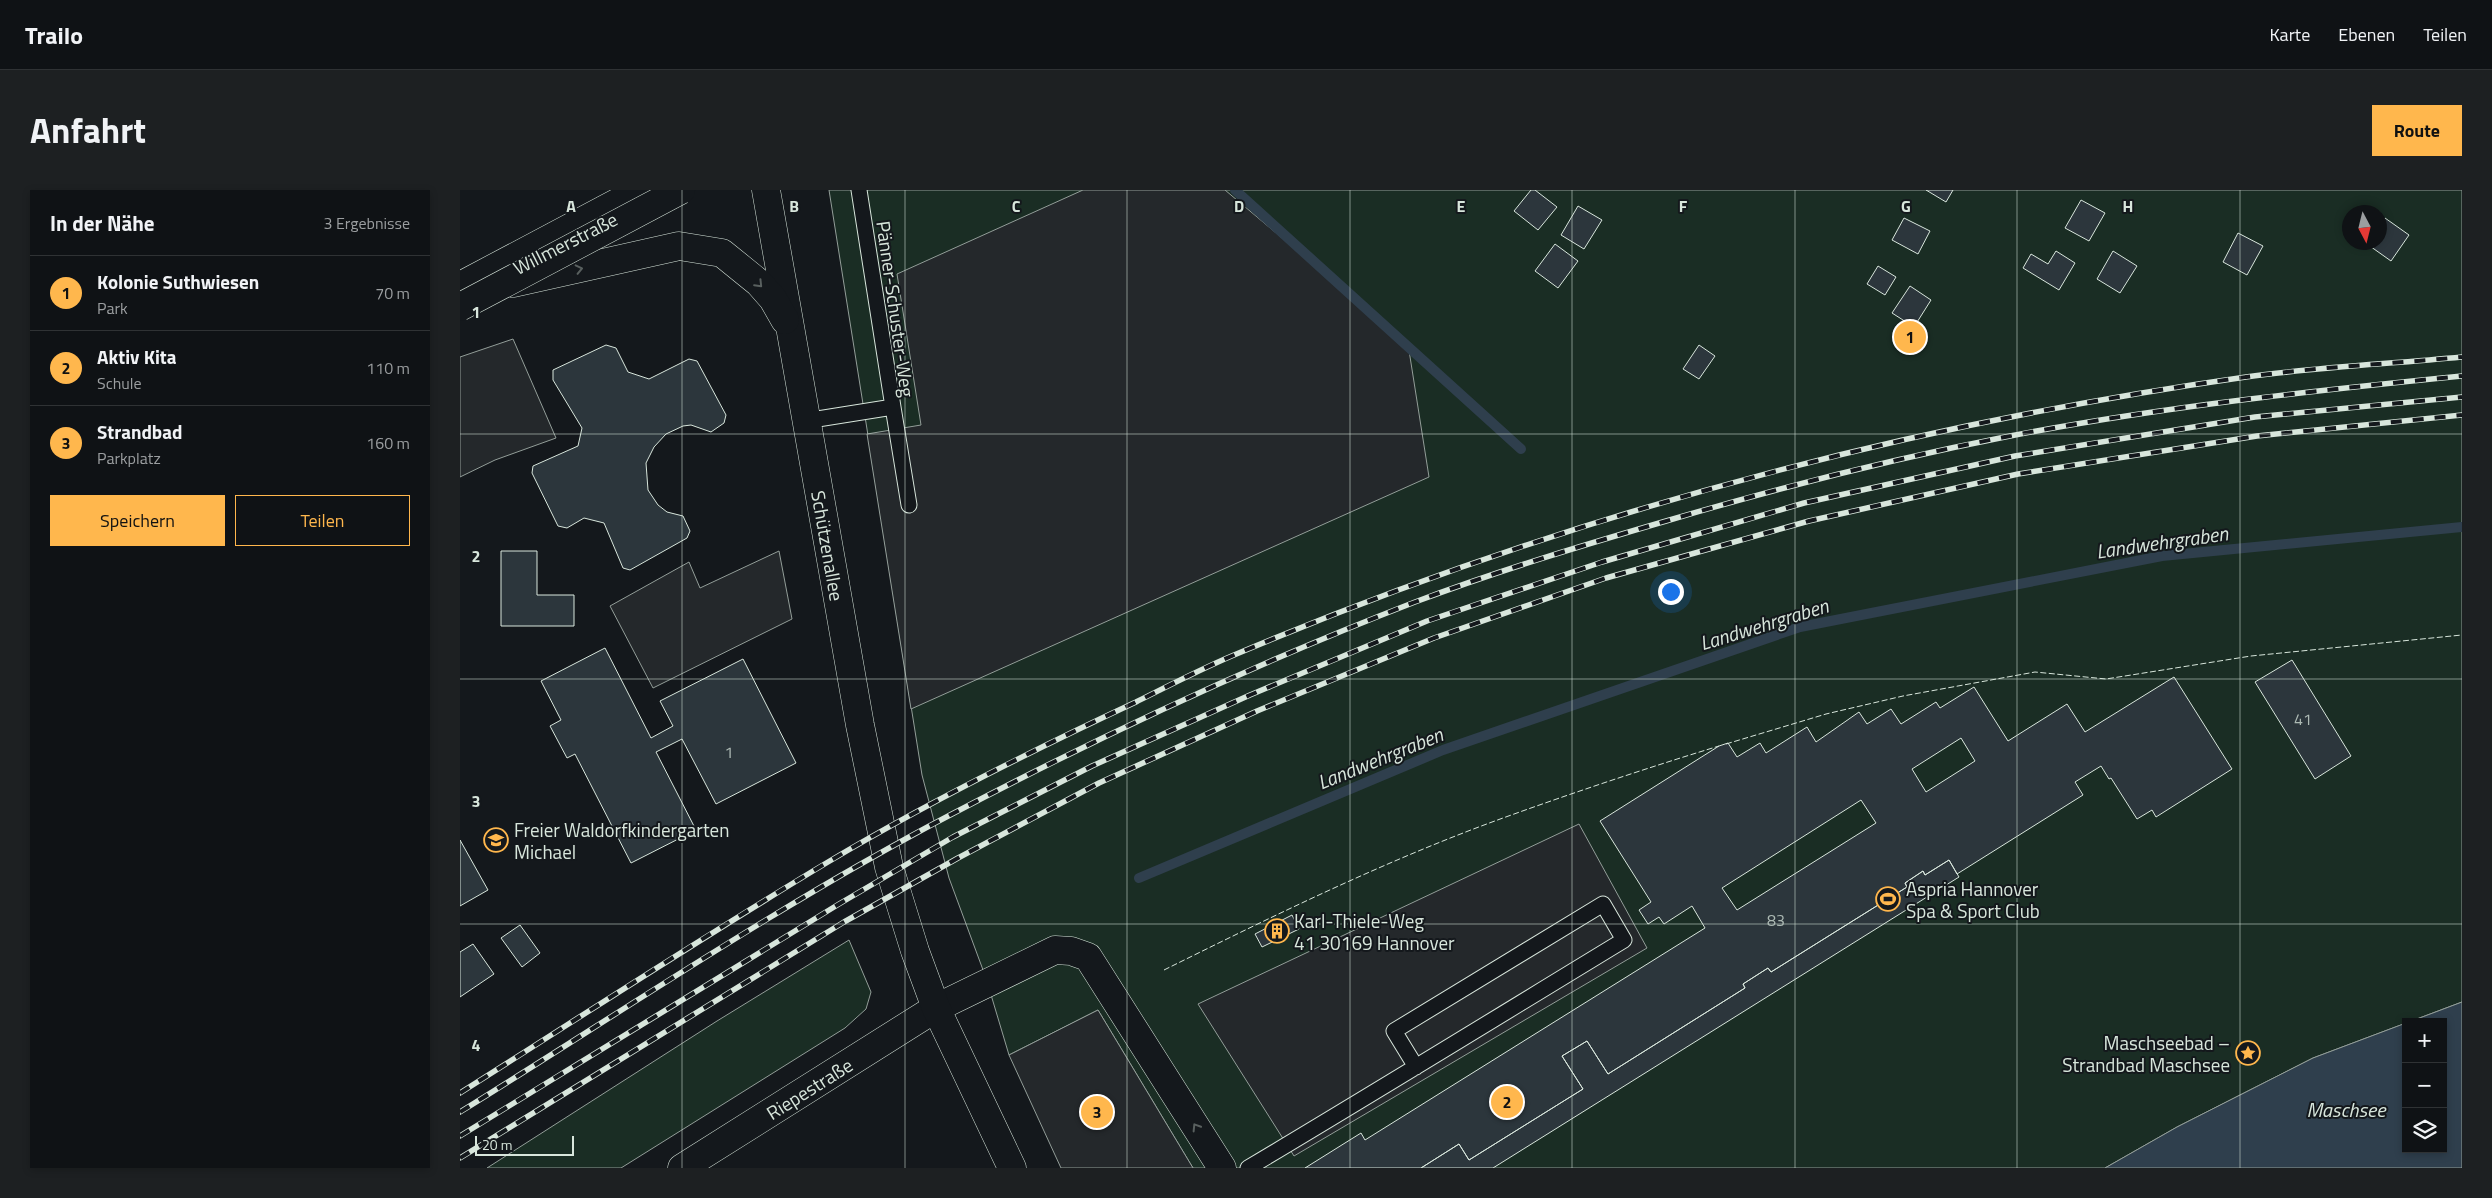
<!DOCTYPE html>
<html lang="de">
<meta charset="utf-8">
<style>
body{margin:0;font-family:"Titillium Web",sans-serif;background:#1d2022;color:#f1f3f6}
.controls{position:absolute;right:15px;bottom:15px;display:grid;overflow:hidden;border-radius:0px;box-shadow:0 2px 8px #0003}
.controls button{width:45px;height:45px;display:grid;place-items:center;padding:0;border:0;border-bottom:1px solid #2f3234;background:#0f1215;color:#f1f3f6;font:25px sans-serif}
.compass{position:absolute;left:1882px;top:15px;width:45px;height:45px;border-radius:50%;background:#0f1215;box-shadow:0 2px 8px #0003;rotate:173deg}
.scale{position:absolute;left:15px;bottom:12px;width:99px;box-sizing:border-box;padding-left:5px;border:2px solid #d8e6dc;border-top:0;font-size:14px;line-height:18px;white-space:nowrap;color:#d8e6dc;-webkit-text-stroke:4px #14181c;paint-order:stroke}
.you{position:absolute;left:1210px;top:401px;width:18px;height:18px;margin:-12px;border:4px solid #fff;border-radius:50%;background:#1a73e8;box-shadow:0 0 0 8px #1a73e833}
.badge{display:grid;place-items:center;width:32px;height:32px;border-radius:50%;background:#ffb74d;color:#111;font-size:16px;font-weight:700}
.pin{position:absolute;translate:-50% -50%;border:2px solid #fff;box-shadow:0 1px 5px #0006}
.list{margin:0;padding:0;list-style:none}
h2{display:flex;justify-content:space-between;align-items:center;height:65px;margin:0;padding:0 20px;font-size:21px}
h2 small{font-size:16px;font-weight:400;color:#9b9ea0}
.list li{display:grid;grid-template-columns:32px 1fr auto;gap:15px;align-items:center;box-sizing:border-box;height:75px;padding:0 20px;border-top:1px solid #2f3234}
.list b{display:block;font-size:19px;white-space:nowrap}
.list p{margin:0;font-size:16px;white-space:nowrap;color:#9b9ea0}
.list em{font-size:16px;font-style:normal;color:#9b9ea0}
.actions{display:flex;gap:10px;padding:15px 20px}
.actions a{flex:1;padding:11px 0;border:1px solid #ffb74d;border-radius:0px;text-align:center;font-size:18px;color:#ffb74d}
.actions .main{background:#ffb74d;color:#111}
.icon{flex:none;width:28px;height:28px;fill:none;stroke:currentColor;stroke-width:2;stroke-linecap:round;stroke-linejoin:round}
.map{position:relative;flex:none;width:2002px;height:978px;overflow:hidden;border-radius:0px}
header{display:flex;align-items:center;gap:30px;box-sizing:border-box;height:70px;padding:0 25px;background:#0f1215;border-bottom:1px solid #2f3234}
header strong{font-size:24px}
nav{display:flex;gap:28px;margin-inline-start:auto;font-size:18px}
.intro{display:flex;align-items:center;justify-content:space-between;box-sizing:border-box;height:120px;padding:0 30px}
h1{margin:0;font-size:35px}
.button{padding:12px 22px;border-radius:0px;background:#ffb74d;color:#111;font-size:18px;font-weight:700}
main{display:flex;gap:30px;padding:0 30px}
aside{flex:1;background:#0f1215;border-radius:0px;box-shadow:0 2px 8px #0003}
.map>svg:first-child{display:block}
.green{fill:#1a2d24;stroke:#939e99;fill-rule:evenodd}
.parking{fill:#24282b;stroke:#939e99}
.water{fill:#2f3f4d;stroke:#939e99}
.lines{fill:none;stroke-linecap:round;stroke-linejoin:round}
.stream{stroke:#2f3f4d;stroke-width:10}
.building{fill:#2c363c;stroke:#d8e6dc;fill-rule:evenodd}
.lane-casing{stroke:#d8e6dc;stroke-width:17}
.street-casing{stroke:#d8e6dc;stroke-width:29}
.secondary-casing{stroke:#d8e6dc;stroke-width:29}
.highway-casing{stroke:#d8e6dc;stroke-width:29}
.lane{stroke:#14181c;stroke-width:15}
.street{stroke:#14181c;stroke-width:28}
.secondary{stroke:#14181c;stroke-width:28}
.highway{stroke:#14181c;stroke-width:28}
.rail-casing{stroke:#d8e6dc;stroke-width:5.5}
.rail{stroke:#14181c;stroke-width:4;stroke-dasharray:11;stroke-linecap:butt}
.highway-bridge-casing{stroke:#d8e6dc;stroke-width:29;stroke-linecap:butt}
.highway-bridge{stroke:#14181c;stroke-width:28}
.fence{stroke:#d8e6dc;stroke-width:1;stroke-dasharray:6 2.5;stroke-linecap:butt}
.oneway{stroke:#59605f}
.grid{fill:none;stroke:#d8e6dc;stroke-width:1;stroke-opacity:0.55}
.labels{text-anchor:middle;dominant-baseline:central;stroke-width:4;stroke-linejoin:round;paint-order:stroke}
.number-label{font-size:16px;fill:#adbab4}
.street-label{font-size:19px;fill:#d8e6dc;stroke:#14181c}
.poi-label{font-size:19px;fill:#d8e6dc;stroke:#14181c;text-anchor:start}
.water-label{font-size:20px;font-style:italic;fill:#d8e6dc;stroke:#14181c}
.grid-label{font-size:16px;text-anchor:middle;font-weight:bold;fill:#d8e6dc;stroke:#14181c;stroke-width:4;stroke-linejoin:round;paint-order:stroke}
</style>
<header>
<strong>Trailo</strong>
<nav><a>Karte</a><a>Ebenen</a><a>Teilen</a></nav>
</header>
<div class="intro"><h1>Anfahrt</h1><a class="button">Route</a></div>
<main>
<aside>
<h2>In der Nähe<small>3 Ergebnisse</small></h2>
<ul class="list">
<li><span class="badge">1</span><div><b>Kolonie Suthwiesen</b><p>Park</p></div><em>70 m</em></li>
<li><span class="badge">2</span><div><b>Aktiv Kita</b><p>Schule</p></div><em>110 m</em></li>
<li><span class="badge">3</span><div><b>Strandbad</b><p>Parkplatz</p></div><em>160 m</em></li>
</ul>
<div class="actions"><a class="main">Speichern</a><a>Teilen</a></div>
</aside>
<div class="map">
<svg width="2002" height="978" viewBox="0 0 2002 978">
<rect width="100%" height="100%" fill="#14181c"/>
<!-- green -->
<path class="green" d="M369 0H2002V812L1853 868 1717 937 1645 978H733L638 820 549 865 526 788 489 688 462 585ZM1890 22H1920V52H1890Z
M389 750 411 802 406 819 385 838 161 978H27L257 831Z"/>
<!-- parking -->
<path class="parking" d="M623 0H765L948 154 969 287 451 519 407 244 461 235 437 84Z
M53 149 96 248 35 270 0 287V167Z
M319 361 332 429 193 498 150 416 229 372 240 398Z
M1119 634 1187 758 834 966 738 814Z
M638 820 733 978H601L549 865Z"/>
<!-- water -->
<path class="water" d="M2002 812V978H1645L1717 937 1853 868 1946 833V959H1983V832H1949Z"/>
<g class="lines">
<!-- stream -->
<path class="stream" d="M775 0 1061 259
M679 688 983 560 1340 437 1702 366 2002 337"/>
</g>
<!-- building -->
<path class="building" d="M1071 0H1075L1097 17 1078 40 1054 21Z
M1466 0H1493L1486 12Z
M1621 10 1645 23 1629 51 1605 38Z
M1118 16 1142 30 1124 59 1101 45Z
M1444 28 1470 41 1458 64 1432 50Z
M1925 28 1949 45 1931 71 1907 54 1920 52V36Z
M1778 43 1803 56 1787 85 1763 72Z
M1095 54 1118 71 1098 98 1075 81Z
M1596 61 1615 73 1599 100 1563 78 1571 64 1588 74Z
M1653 61 1677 76 1660 103 1637 89Z
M1418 76 1436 87 1425 105 1407 94Z
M1450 96 1471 110 1454 137 1432 123Z
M146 155 156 158 168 182 189 189 229 169 237 171 266 225 264 233 251 242 231 235 223 236 206 244 194 257 186 273 188 300 198 315 207 322 223 326 230 341 227 348 170 380 163 378 144 333 124 328 107 338 98 336 72 283 73 276 118 256 122 238 93 190V180Z
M1239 155 1255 166 1239 189 1223 179Z
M41 361H77V405H114V436H41Z
M145 458 191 548 213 536 200 511 283 469 336 573 256 614 222 549 196 562 236 640 171 673 115 564 107 568 90 536 101 530 81 491Z
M1832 470 1891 566 1855 589 1795 492Z
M1714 487 1772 579 1696 627 1692 620 1677 629 1651 588 1649 589 1641 576 1615 592 1623 605 1497 684 1489 670 1465 685 1463 681 1445 693 1447 697 1311 782 1308 778 1283 794 1285 798 1148 884 1127 851 1102 866 1123 899 1009 970 999 954 961 978H845L901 943 905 950 1245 738 1232 716 1204 734 1199 727 1188 734 1179 720 1191 712 1140 631 1259 556 1268 553 1277 567 1300 553 1306 563 1347 537 1356 552 1399 522 1407 534 1431 519 1441 534 1476 512 1480 518 1514 497 1548 551 1607 514 1625 542ZM1501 548 1515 571 1466 602 1452 579ZM1401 610 1416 633 1277 720 1262 698Z
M0 650 28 700 0 716Z
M1489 670 1499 687 1033 978H961L999 954 1009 970 1123 899 1102 866 1127 851 1148 884 1285 798 1283 794 1308 778 1311 782 1447 697 1445 693 1463 681 1465 685Z
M832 725 839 739 802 757 795 744Z
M60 735 80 763 62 777 41 748Z
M13 754 34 784 0 807V762Z"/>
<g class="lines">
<!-- lane casing -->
<g class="lane-casing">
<path id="lane" d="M433 217 449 315
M345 231 433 217 399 0
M788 978C914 903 1039 826 1164 750L1143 714 934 841 956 877"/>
</g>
<!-- street casing -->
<g class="street-casing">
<g id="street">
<path id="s1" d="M222 978 476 818 595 760 611 761 628 767 762 978"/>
</g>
</g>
<!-- secondary casing -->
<g class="secondary-casing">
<g id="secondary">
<path id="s2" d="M306 0 400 535 429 677 455 761 476 818 552 978"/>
<path d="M53 93 219 56 262 63 299 93 313 109 325 130"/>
</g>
</g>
<!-- highway casing -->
<g class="highway-casing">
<path id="highway" d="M0 96 181 0"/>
</g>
<!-- lane -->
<use href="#lane" class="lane"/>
<!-- street -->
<use href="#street" class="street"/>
<!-- secondary -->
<use href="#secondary" class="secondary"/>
<!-- highway -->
<use href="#highway" class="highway"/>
<!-- rail casing -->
<g class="rail-casing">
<path id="rail" d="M0 903C122 826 244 746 368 672 467 613 571 561 676 512 708 496 741 479 774 465 1097 329 1438 236 1786 187 1857 177 1930 174 2002 167
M0 922C163 821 322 713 492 624 642 545 797 473 955 412 1040 380 1127 354 1213 329 1325 296 1437 268 1550 246 1700 217 1851 201 2002 186
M0 946 379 714 493 647 632 576 790 505 967 431 1142 372 1344 313 1555 266 1795 227 2002 207
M0 968 384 732 498 668 639 593 797 521 974 448 1146 388 1349 331 1558 284 1797 246 2002 225"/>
</g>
<!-- rail -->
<use href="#rail" class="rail"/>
<!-- highway-bridge casing -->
<g class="highway-bridge-casing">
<path id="highway-bridge" d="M0 117 221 0"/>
</g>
<!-- highway-bridge -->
<use href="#highway-bridge" class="highway-bridge"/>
<!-- fence -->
<path class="fence" d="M1266 554 1366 524 1443 506 1575 482 1646 489 1791 466 2002 445
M704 780C815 725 927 670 1043 628 1115 602 1187 578 1259 556"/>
</g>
<!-- one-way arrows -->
<defs><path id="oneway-chevron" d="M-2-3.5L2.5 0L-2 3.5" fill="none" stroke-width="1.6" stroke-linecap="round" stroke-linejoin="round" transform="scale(1.25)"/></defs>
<g class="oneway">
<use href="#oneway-chevron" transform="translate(119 79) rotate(-13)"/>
<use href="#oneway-chevron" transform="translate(299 94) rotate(46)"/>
<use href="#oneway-chevron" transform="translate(736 937) rotate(-122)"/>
</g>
<!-- grid -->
<path class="grid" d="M222 0V978M445 0V978M667 0V978M890 0V978M1112 0V978M1335 0V978M1557 0V978M1780 0V978M0 244H2002M0 489H2002M0 734H2002"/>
<!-- icons -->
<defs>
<g id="school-ring" transform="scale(1.25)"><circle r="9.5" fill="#14181c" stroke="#ffb74d" stroke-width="1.5"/><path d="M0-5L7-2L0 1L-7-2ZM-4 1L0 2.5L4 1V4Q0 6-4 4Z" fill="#ffb74d"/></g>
<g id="stadium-ring" transform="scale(1.25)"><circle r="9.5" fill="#14181c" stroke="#ffb74d" stroke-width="1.5"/><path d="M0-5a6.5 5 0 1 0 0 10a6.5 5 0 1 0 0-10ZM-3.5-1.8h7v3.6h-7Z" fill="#ffb74d"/></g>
<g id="building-ring" transform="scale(1.25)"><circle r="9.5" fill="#14181c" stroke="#ffb74d" stroke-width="1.5"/><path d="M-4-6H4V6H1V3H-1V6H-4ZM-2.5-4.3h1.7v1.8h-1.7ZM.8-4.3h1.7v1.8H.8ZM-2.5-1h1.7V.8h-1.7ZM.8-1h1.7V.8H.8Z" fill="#ffb74d"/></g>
<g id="sight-ring" transform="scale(1.25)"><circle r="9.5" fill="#14181c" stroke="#ffb74d" stroke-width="1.5"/><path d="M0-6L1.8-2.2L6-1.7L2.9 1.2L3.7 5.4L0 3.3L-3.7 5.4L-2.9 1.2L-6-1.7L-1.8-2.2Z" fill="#ffb74d"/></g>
</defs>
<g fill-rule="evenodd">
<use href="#school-ring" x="36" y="650"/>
<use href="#stadium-ring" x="1428" y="709"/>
<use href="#building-ring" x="817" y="741"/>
<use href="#sight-ring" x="1788" y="863"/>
</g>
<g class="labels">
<!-- number labels -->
<g class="number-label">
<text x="1843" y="529">41</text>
<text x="269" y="562">1</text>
<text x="1316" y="730">83</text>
</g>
<!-- street labels -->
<g class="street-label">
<text transform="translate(105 53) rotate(-27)">Willmerstraße</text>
<text transform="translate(436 119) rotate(82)">Pänner-Schuster-Weg</text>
<text stroke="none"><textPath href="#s2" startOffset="361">Schützenallee</textPath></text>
<text stroke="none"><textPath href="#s1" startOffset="150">Riepestraße</textPath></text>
</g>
<!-- poi labels -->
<g class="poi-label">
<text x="54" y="639">Freier Waldorfkindergarten<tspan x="54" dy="22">Michael</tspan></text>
<text x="1446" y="698">Aspria Hannover<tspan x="1446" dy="22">Spa &amp; Sport Club</tspan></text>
<text x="834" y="730">Karl-Thiele-Weg<tspan x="834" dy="22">41 30169 Hannover</tspan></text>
<text x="1770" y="852" text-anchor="end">Maschseebad –<tspan x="1770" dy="22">Strandbad Maschsee</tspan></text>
</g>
<!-- water labels -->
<g class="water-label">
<text transform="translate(1702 352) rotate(-8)">Landwehrgraben</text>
<text transform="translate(1304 434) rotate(-17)">Landwehrgraben</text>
<text transform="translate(920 568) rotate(-22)">Landwehrgraben</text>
<text x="1886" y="919">Maschsee</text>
</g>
</g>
<g class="grid-label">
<text x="111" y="22">A</text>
<text x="334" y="22">B</text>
<text x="556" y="22">C</text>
<text x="779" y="22">D</text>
<text x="1001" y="22">E</text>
<text x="1223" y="22">F</text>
<text x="1446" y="22">G</text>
<text x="1668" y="22">H</text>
<text x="16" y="128">1</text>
<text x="16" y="372">2</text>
<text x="16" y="617">3</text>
<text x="16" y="861">4</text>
</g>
</svg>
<div class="controls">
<button>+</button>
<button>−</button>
<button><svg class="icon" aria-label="layers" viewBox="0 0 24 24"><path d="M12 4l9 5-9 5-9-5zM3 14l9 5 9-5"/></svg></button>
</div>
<svg class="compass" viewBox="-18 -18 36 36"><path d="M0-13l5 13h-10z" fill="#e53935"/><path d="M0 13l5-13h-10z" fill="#9b9ea0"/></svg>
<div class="scale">20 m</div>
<div class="you"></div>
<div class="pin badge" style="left:1450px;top:147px">1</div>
<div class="pin badge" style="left:1047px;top:912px">2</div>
<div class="pin badge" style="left:637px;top:922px">3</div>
</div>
</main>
